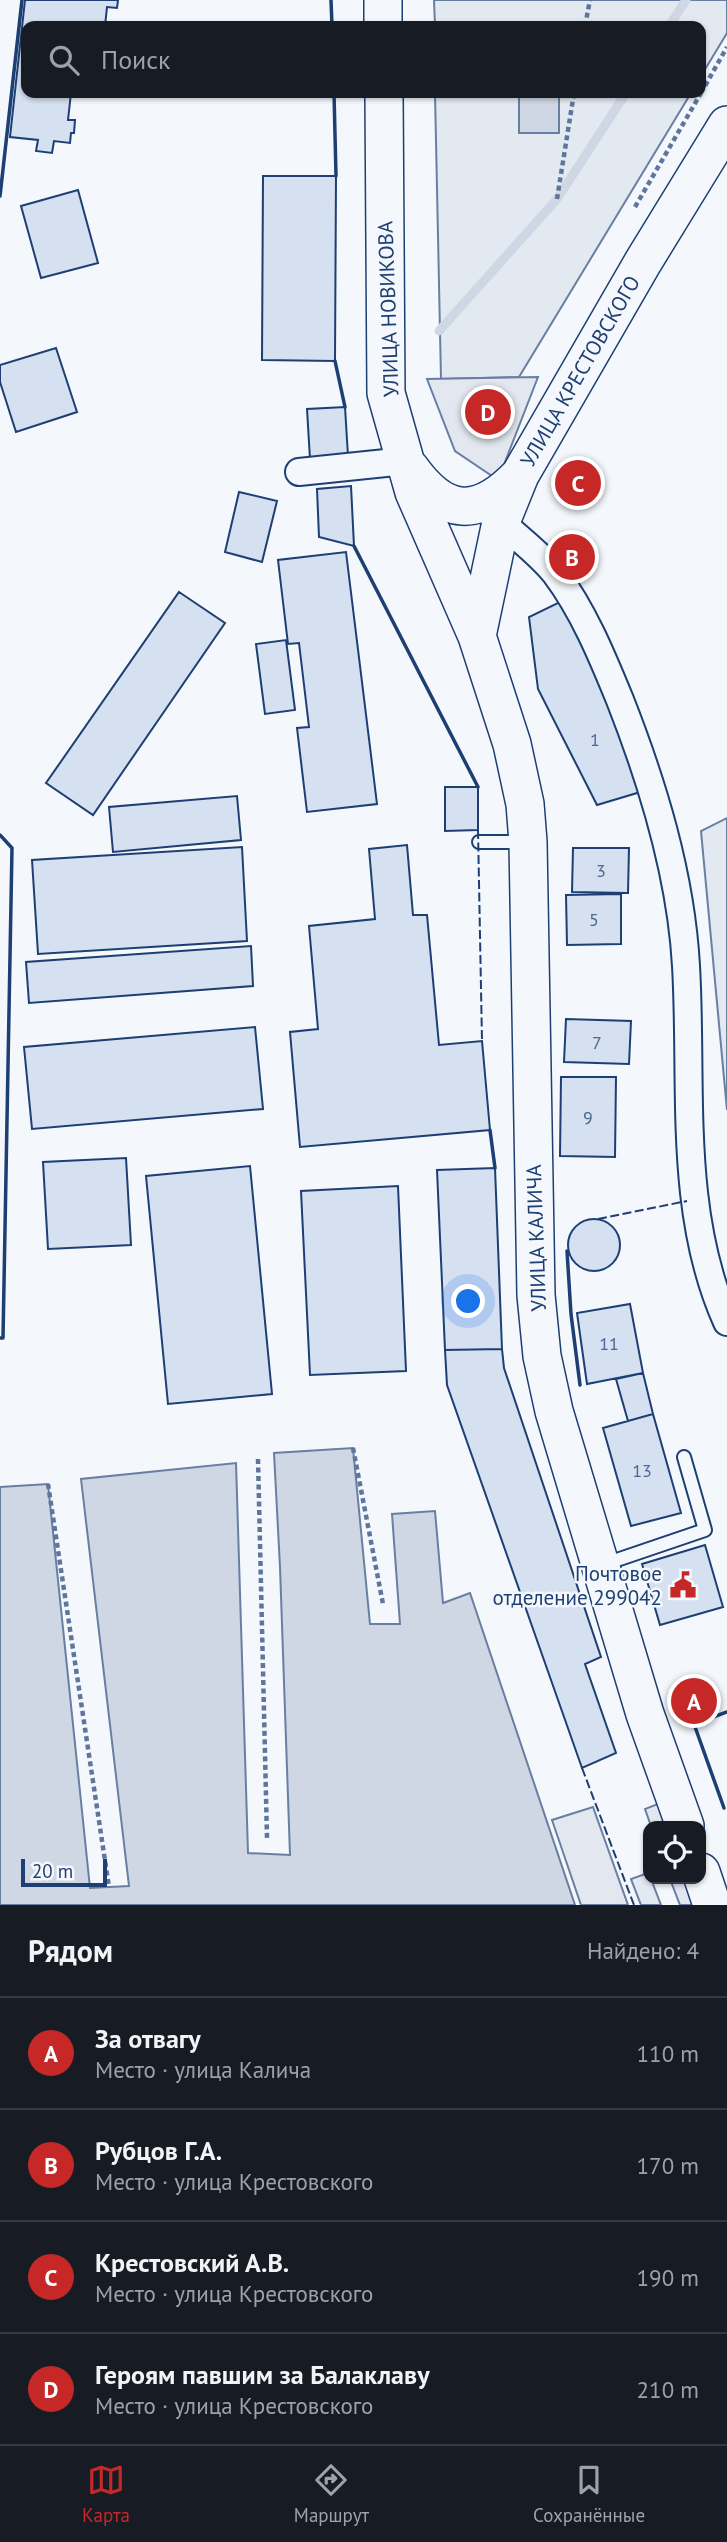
<!DOCTYPE html>
<html lang="ru">
<meta charset="utf-8">
<style>
body{margin:0;font-family:"PT Sans",sans-serif;background:#20242c;color:#f1f3f6}
.controls{position:absolute;right:21px;bottom:21px;display:grid;overflow:hidden;border-radius:14px;box-shadow:0 2px 5px #0004}
.controls button{width:63px;height:63px;display:grid;place-items:center;padding:0;border:0;border-bottom:2px solid #363941;background:#171b24;color:#f1f3f6;font:35px sans-serif}
.scale{position:absolute;left:21px;bottom:18px;width:86px;box-sizing:border-box;padding-left:7px;border:4px solid #1d3f73;border-top:0;font-size:19px;line-height:24px;white-space:nowrap;color:#1d3f73;-webkit-text-stroke:5px #f4f7fb;paint-order:stroke}
.you{position:absolute;left:469px;top:1302px;width:24px;height:24px;margin:-18px;border:5px solid #fff;border-radius:50%;background:#1a73e8;box-shadow:0 0 0 10px #1a73e833}
.badge{display:grid;place-items:center;width:46px;height:46px;border-radius:50%;background:#c62828;color:#fff;font-size:23px;font-weight:700}
.pin{position:absolute;translate:-50% -50%;border:4px solid #fff;box-shadow:0 2px 7px #0006}
.list{margin:0;padding:0;list-style:none}
h2{display:flex;justify-content:space-between;align-items:center;height:91px;margin:0;padding:0 28px;font-size:30px}
h2 small{font-size:23px;font-weight:400;color:#9ea1a6}
.list li{display:grid;grid-template-columns:46px 1fr auto;gap:21px;align-items:center;box-sizing:border-box;height:112px;padding:0 28px;border-top:2px solid #363941}
.list b{display:block;font-size:26px;white-space:nowrap}
.list p{margin:0;font-size:23px;white-space:nowrap;color:#9ea1a6}
.list em{font-size:23px;font-style:normal;color:#9ea1a6}
.icon{flex:none;width:38px;height:38px;fill:none;stroke:currentColor;stroke-width:2;stroke-linecap:round;stroke-linejoin:round}
.map{position:relative;flex:none;width:727px;height:1905px;overflow:hidden}
.search{position:absolute;background:#171b24;box-shadow:0 2px 5px #0004;left:21px;right:21px;top:21px;height:77px;display:flex;align-items:center;gap:18px;box-sizing:border-box;padding:0 24px;border-radius:14px;color:#9ea1a6;font-size:26px}
.sheet{height:539px;background:#171b24}
nav{display:flex;justify-content:space-around;align-items:center;box-sizing:border-box;height:98px;border-top:2px solid #363941;background:#171b24;font-size:19px;color:#9ea1a6}
nav a{display:grid;justify-items:center;gap:4px}
nav .on{color:#c62828}
.map>svg:first-child{display:block}
.green{fill:#e3e9f0;stroke:#687fa3;stroke-width:2}
.parking{fill:#e3e8f0;stroke:#687fa3;stroke-width:2}
.water{fill:#cfd7e4;stroke:#687fa3;stroke-width:2}
.lines{fill:none;stroke-linecap:round;stroke-linejoin:round}
.stream{stroke:#cfd7e4;stroke-width:9}
.building{fill:#d5e0f0;stroke:#1d3f73;stroke-width:2}
.service-casing{stroke:#1d3f73;stroke-width:16}
.minor-casing{stroke:#1d3f73;stroke-width:30}
.secondary-casing{stroke:#1d3f73;stroke-width:40}
.path{stroke:#5e769c;stroke-width:4.5;stroke-dasharray:5 3.5;stroke-linecap:butt}
.service{stroke:#f4f7fb;stroke-width:12}
.minor{stroke:#f4f7fb;stroke-width:26}
.secondary{stroke:#f4f7fb;stroke-width:37}
.fence{stroke:#1d3f73;stroke-width:2;stroke-dasharray:9 3.5;stroke-linecap:butt}
.wall{stroke:#1d3f73;stroke-width:3.5}
.labels{text-anchor:middle;dominant-baseline:central;stroke-width:5;stroke-linejoin:round;paint-order:stroke}
.number-label{font-size:18px;fill:#4b6792}
.street-label{font-size:21px;fill:#1d3f73;stroke:#f4f7fb}
.poi-label{font-size:21px;fill:#1d3f73;stroke:#f4f7fb;text-anchor:end}
</style>
<div class="map">
<svg width="727" height="1905" viewBox="0 0 727 1905">
<rect width="100%" height="100%" fill="#f4f7fb"/>
<!-- green -->
<path class="green" d="M434 0H727V33L701 76V26H435Z
M435 93H691L519 377 441 379Z
M727 818V1110L701 831Z
M648 1873V1879H651L661 1905H641L631 1879Z"/>
<!-- parking -->
<path class="parking" d="M538 377 498 480 455 451 427 379Z
M678 1796 689 1826H651L645 1809Z
M593 1807 628 1905H581L552 1820Z
M670 1879H701L718 1905H680Z"/>
<!-- water -->
<path class="water" d="M519 93H559V133H519Z
M353 1448 370 1624H400L392 1514 435 1511 443 1603 470 1593 575 1905H0V1487L48 1484 90 1888 129 1886 81 1479 236 1463 248 1853 290 1855 280 1567 274 1453Z"/>
<g class="lines">
<!-- stream -->
<path class="stream" d="M669 26 686 0
M439 331 557 199 626 93"/>
</g>
<!-- building -->
<path class="building" d="M25 0H118L117 8 107 7 105 26H26V93H97V96L71 93 68 120H75L74 133H71L70 143 54 141 52 153 36 151 38 140 10 137Z
M263 176H336L335 361 262 360Z
M78 190 98 263 41 278 21 206Z
M56 348 77 412 16 432 0 382V365Z
M345 407 348 456 310 459 307 409Z
M351 486 354 546 319 537 317 489Z
M239 492 277 501 262 562 225 552Z
M346 552 377 804 307 812 297 728 309 727 299 643 288 644 278 560Z
M179 592 225 623 93 815 46 783Z
M566 599 647 790 597 805 538 689 529 617Z
M286 640 295 710 265 714 256 644Z
M445 787H478V830L445 831Z
M237 796 241 840 113 852 109 807Z
M407 845 413 915H427L439 1045 482 1041 490 1130 300 1147 290 1032 318 1029 309 926 375 919 369 849Z
M242 847 247 941 38 954 32 860Z
M573 848H629L628 893 572 892Z
M621 894V944L567 945 566 895Z
M251 946 253 986 29 1003 26 962Z
M566 1019 631 1021 629 1064 564 1062Z
M255 1027 263 1109 32 1129 24 1047Z
M561 1077H616L615 1157 560 1156Z
M126 1158 131 1245 48 1249 43 1162Z
M250 1166 272 1394 168 1404 146 1176Z
M495 1168 502 1349 445 1350 437 1170Z
M398 1186 406 1371 310 1375 301 1191Z
M568 1245a26 26 0 1 1 52 0a26 26 0 1 1-52 0Z
M630 1304 643 1373 587 1384 577 1313Z
M502 1349 504 1368 601 1657 585 1664 616 1753 582 1768 447 1385 445 1350Z
M643 1373 653 1414 628 1421 616 1379Z
M653 1414 681 1513 631 1526 603 1428Z
M705 1545 723 1607 660 1625 642 1564Z"/>
<g class="lines">
<!-- service casing -->
<g class="service-casing">
<path id="service" d="M479 842H524
M602 1565 705 1530 684 1457"/>
</g>
<!-- minor casing -->
<g class="minor-casing">
<path id="minor" d="M299 472 405 461
M501 522C518 538 540 554 555 573 583 610 602 656 620 700 653 784 681 875 686 966 693 1084 677 1211 727 1322"/>
</g>
<!-- secondary casing -->
<g class="secondary-casing">
<path id="secondary" d="M383 0V26
M384 93 386 393 414 492 477 636 512 744 525 804 528 842 536 1295 542 1356 554 1411 645 1714 685 1826
M410 468C445 517 478 518 519 476
M477 636 501 522 520 475 643 262 727 125
M701 1872 712 1905"/>
</g>
<!-- path -->
<path class="path" d="M585 26 590 0
M701 93 727 47
M557 199 574 93
M635 207 701 93
M353 1448 383 1604
M258 1459 267 1838
M48 1484 109 1887"/>
<!-- service -->
<use href="#service" class="service"/>
<!-- minor -->
<use href="#minor" class="minor"/>
<!-- secondary -->
<use href="#secondary" class="secondary"/>
<!-- fence -->
<path class="fence" d="M478 830 482 1041
M598 1219 687 1201
M582 1768 634 1905"/>
<!-- wall -->
<path class="wall" d="M331 0 332 26
M334 93 336 176
M0 196 22 0
M335 361 345 407
M354 546 478 787
M0 835 12 848 3 1338H0
M490 1130 495 1168
M567 1251 571 1314 580 1385
M724 1808 694 1724 727 1712"/>
</g>
<!-- icons -->
<defs>
<g id="civic-bare" transform="scale(2.1)"><path d="M-.6-6.5H3V-4.5H.6V-3L4-1V1h2V6H-6V1h2V-1L-.6-3ZM-1.2 2.5V6h2.4V2.5Z" fill="#c62828" stroke="#f4f7fb" stroke-width="2.5" paint-order="stroke"/></g>
</defs>
<g fill-rule="evenodd">
<use href="#civic-bare" x="683" y="1585"/>
</g>
<g class="labels">
<!-- number labels -->
<g class="number-label">
<text x="595" y="739">1</text>
<text x="601" y="870">3</text>
<text x="594" y="919">5</text>
<text x="597" y="1042">7</text>
<text x="588" y="1117">9</text>
<text x="609" y="1343">11</text>
<text x="642" y="1470">13</text>
</g>
<!-- street labels -->
<g class="street-label">
<text transform="translate(388 309) rotate(-92)">УЛИЦА НОВИКОВА</text>
<text transform="translate(580 371) rotate(-60)">УЛИЦА КРЕСТОВСКОГО</text>
<text transform="translate(536 1238) rotate(-92)">УЛИЦА КАЛИЧА</text>
</g>
<!-- poi labels -->
<g class="poi-label">
<text x="662" y="1573">Почтовое<tspan x="662" dy="24">отделение 299042</tspan></text>
</g>
</g>
</svg>
<div class="controls">
<button><svg class="icon" aria-label="locate" viewBox="0 0 24 24"><circle cx="12" cy="12" r="6"/><path d="M12 2v4M12 18v4M2 12h4M18 12h4"/></svg></button>
</div>
<div class="scale">20 m</div>
<div class="you"></div>
<div class="pin badge" style="left:694px;top:1701px">A</div>
<div class="pin badge" style="left:572px;top:557px">B</div>
<div class="pin badge" style="left:578px;top:483px">C</div>
<div class="pin badge" style="left:488px;top:412px">D</div>
<div class="search"><svg class="icon" aria-label="search" viewBox="0 0 24 24"><circle cx="10" cy="10" r="6"/><path d="M15 15l6 6"/></svg>Поиск</div>
</div>
<section class="sheet">
<h2>Рядом<small>Найдено: 4</small></h2>
<ul class="list">
<li><span class="badge">A</span><div><b>За отвагу</b><p>Место · улица Калича</p></div><em>110 m</em></li>
<li><span class="badge">B</span><div><b>Рубцов Г.А.</b><p>Место · улица Крестовского</p></div><em>170 m</em></li>
<li><span class="badge">C</span><div><b>Крестовский А.В.</b><p>Место · улица Крестовского</p></div><em>190 m</em></li>
<li><span class="badge">D</span><div><b>Героям павшим за Балаклаву</b><p>Место · улица Крестовского</p></div><em>210 m</em></li>
</ul>
</section>
<nav>
<a class="on"><svg class="icon" aria-label="map" viewBox="0 0 24 24"><path d="M3 6l6-2 6 2 6-2v14l-6 2-6-2-6 2zM9 4v14M15 6v14"/></svg>Карта</a>
<a><svg class="icon" aria-label="directions" viewBox="0 0 24 24"><path d="M12 3l9 9-9 9-9-9zM9 14v-3h6M13 9l2 2-2 2"/></svg>Маршрут</a>
<a><svg class="icon" aria-label="saved" viewBox="0 0 24 24"><path d="M7 4h10v16l-5-4-5 4z"/></svg>Сохранённые</a>
</nav>
